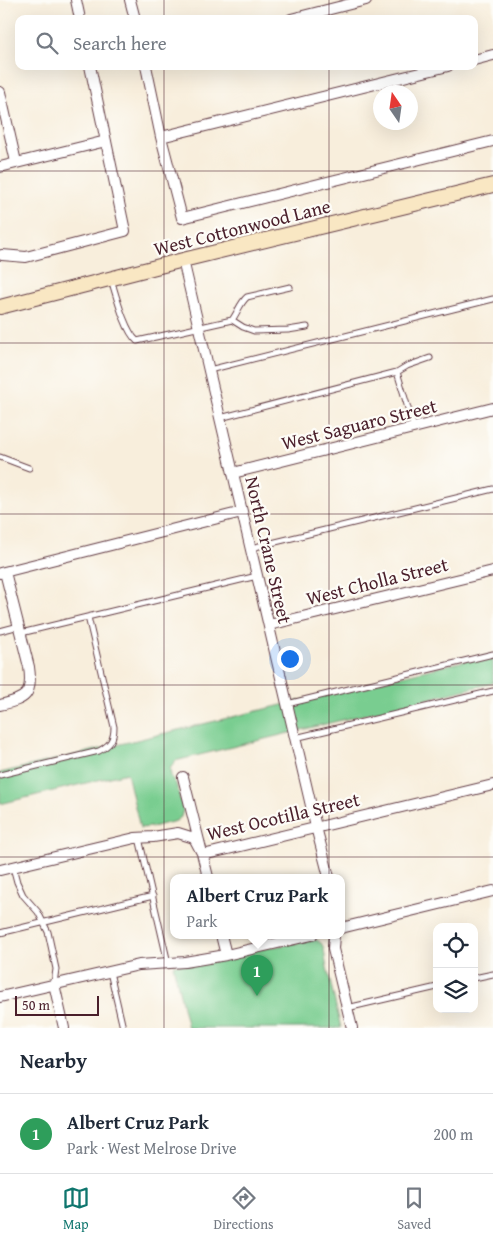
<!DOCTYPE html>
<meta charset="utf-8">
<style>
body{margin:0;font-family:"Gentium Book Plus",serif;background:#f2f2f3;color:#1f2937}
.controls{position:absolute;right:15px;bottom:15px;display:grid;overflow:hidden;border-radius:10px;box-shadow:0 5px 20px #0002}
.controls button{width:45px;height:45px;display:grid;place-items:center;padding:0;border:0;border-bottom:1px solid #e0e1e3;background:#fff;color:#1f2937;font:25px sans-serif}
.compass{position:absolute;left:373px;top:85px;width:45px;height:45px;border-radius:50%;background:#fff;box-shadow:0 5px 20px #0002;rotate:347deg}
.scale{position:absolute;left:15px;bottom:12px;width:84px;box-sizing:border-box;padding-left:5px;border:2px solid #4a1f2b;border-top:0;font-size:14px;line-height:18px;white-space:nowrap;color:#4a1f2b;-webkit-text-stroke:4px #fdfcf7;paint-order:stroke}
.you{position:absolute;left:289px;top:658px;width:18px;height:18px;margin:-12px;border:4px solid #fff;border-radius:50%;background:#1a73e8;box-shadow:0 0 0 8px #1a73e833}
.badge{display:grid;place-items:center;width:32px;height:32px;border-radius:50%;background:#0f766e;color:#fff;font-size:16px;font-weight:700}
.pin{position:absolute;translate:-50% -41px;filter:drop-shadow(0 1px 2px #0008)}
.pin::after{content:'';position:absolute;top:26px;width:18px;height:15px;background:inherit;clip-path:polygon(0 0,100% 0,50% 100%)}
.popup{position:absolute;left:170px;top:874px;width:175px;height:65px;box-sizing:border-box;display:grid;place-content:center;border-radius:10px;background:#fff;filter:drop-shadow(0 1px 4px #0005);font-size:16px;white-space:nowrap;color:#747a83}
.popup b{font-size:19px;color:#1f2937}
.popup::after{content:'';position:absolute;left:50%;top:100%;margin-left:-10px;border:10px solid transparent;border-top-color:#fff}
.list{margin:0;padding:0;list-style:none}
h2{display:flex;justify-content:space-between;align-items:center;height:65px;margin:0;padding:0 20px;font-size:21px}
h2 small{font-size:16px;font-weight:400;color:#747a83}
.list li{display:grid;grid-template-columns:32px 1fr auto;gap:15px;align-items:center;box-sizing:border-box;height:80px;padding:0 20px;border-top:1px solid #e0e1e3}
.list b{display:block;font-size:19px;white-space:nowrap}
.list p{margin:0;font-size:16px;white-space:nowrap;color:#747a83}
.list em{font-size:16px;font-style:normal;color:#747a83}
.icon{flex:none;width:28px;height:28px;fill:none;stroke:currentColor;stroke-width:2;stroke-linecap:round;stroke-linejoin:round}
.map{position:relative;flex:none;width:493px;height:1028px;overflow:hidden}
.search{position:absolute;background:#fff;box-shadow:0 5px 20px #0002;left:15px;right:15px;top:15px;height:55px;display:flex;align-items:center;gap:12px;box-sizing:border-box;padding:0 18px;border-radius:10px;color:#747a83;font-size:19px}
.sheet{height:145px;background:#fff}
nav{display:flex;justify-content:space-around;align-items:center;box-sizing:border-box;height:70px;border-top:1px solid #e0e1e3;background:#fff;font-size:14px;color:#747a83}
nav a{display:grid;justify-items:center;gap:2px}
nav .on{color:#0f766e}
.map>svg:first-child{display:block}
.green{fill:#79cd90;stroke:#62765e}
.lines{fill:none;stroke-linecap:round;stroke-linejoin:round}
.service-casing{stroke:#643e46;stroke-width:7}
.minor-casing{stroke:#643e46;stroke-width:12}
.secondary-casing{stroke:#643e46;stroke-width:16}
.service{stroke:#fff;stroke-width:5}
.minor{stroke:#fff;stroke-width:10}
.secondary{stroke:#f9e7c3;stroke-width:14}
.grid{fill:none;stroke:#4a1f2b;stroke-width:1;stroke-opacity:0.55}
.labels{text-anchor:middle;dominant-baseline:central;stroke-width:4.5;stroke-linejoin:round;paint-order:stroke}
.street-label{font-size:19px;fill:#4a1f2b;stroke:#fdfcf7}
</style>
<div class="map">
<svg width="493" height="1028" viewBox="0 0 493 1028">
<rect width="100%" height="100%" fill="#fdfcf7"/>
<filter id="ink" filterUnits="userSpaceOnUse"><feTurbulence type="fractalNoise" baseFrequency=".02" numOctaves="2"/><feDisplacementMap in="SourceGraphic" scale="10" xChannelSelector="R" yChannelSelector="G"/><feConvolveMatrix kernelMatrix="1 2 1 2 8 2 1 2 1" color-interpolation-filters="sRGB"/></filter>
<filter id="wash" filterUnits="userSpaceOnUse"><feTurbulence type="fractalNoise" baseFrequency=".0096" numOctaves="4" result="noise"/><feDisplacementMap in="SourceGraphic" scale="20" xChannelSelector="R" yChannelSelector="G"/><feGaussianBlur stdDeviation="1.12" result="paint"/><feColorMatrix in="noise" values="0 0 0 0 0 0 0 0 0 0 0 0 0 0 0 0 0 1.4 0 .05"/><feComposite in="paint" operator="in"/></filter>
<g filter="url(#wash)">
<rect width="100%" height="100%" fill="#f8eedc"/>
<!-- green -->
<path class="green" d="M493 654V683L175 761 170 769 171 776 176 784 183 810 181 817 176 821 152 827 140 828 127 773 0 804V773Z
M312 940H317L322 944 324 949 326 963 341 1028H188L173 965Z"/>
</g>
<g filter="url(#ink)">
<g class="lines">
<!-- service casing -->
<g class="service-casing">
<path id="service" d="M111 279C116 295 125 331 137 341L174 333 232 320C238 312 240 303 247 297L290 287
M232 320 243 327 254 331 288 330 307 327
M209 370 493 299
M397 372 414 428
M220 418 397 372 407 366 430 358
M0 457 29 468
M251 548 493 489
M0 631 19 626
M21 633 257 576
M287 704 493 654
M295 738 493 691
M0 775 99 751C110 745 114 740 114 727L88 617
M139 838 168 963
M13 867 17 882 23 895 38 912 48 932 56 969 54 984
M0 933 153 896
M110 972 123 1028
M474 978 493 974
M347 1008 437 987"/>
</g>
<!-- minor casing -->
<g class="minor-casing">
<path id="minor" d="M76 0 80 19
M130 0 135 19
M291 19 366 0
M474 60 493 55
M146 66 161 137 182 218 493 141
M0 92 16 162
M161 137 448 66
M0 167 106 141
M2 255 26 257 125 231 90 66
M183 260 316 827 329 877
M233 473 493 408
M0 573 242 512
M269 625 493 571
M0 705C26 699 33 695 29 667L5 572
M183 777 208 877
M0 870 135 838 153 837 178 833 194 838 203 855 493 785
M341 928 493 891
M221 935 226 955
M334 935 333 949 352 1028
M54 984 64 1028
M0 997 139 965 185 962 226 955 312 935"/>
</g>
<!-- secondary casing -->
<g class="secondary-casing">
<path id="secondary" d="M0 307 183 260 493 185"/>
</g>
<!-- service -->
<use href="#service" class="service"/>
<!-- minor -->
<use href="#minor" class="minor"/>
<!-- secondary -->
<use href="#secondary" class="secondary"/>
</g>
</g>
<!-- grid -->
<path class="grid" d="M164 0V19M329 0V19M164 66V1028M329 66V1028M0 171H493M0 343H493M0 514H493M0 685H493M0 857H493"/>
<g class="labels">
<!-- street labels -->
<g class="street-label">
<text transform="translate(242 227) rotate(-14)">West Cottonwood Lane</text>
<text transform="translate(359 424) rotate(-14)">West Saguaro Street</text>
<text transform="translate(269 550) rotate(77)">North Crane Street</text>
<text transform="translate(377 581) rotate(-14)">West Cholla Street</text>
<text transform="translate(283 816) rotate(-13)">West Ocotilla Street</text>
</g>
</g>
</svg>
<div class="controls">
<button><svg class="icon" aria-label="locate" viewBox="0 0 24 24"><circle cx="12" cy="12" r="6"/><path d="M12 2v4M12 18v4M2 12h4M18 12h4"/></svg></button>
<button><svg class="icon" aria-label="layers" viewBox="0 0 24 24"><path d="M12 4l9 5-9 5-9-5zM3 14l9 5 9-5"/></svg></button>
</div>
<svg class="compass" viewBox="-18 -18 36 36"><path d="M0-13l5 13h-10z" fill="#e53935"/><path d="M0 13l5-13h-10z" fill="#747a83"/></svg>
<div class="scale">50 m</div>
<div class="you"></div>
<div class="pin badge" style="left:257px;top:996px;background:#2e9e5b">1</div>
<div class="popup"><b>Albert Cruz Park</b>Park</div>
<div class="search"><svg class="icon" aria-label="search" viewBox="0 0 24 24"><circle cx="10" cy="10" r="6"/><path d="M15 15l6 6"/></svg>Search here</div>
</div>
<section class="sheet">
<h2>Nearby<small></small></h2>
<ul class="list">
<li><span class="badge" style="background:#2e9e5b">1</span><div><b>Albert Cruz Park</b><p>Park · West Melrose Drive</p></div><em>200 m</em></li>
</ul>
</section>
<nav>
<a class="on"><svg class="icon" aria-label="map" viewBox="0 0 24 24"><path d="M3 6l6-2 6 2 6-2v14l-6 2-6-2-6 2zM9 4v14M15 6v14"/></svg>Map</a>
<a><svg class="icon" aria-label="directions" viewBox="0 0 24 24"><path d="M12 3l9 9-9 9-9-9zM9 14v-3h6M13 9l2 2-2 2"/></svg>Directions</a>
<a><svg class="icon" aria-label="saved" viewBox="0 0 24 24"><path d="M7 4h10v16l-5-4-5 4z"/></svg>Saved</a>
</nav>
